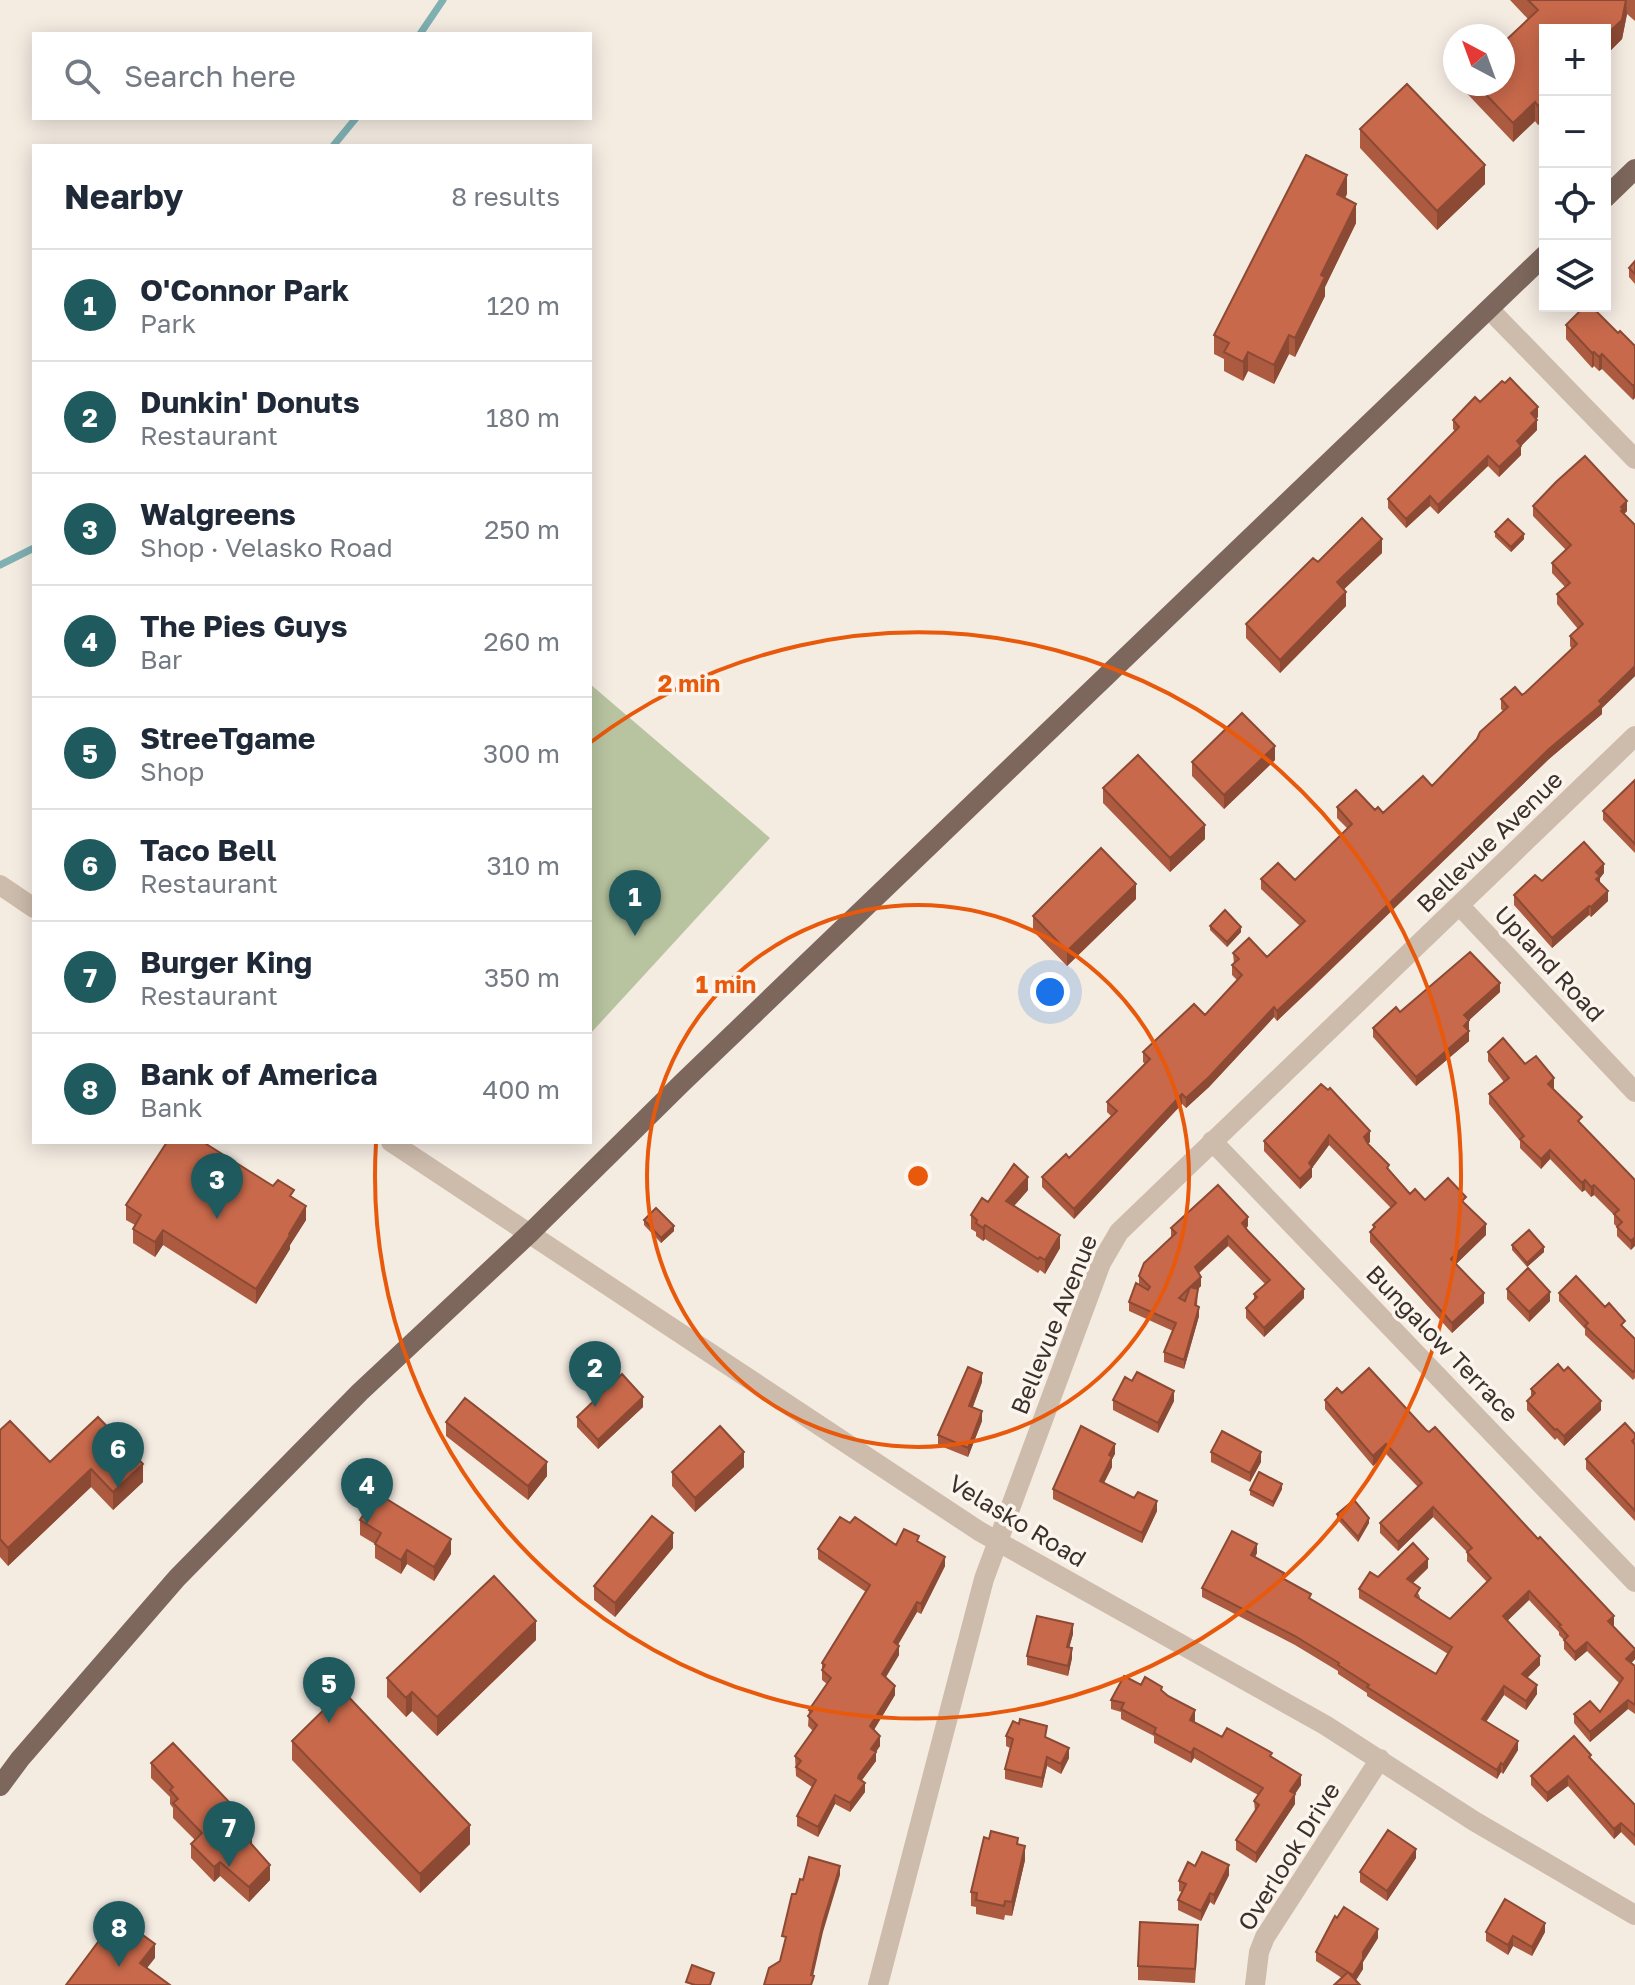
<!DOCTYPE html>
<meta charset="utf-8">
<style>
body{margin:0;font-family:"Golos Text",sans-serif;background:#f2f2f3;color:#1f2937}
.controls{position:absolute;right:24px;top:24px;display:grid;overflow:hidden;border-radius:0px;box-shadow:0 4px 20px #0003}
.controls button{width:72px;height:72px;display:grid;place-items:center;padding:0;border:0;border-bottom:2px solid #e0e1e3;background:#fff;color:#1f2937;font:40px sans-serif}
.compass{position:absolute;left:1443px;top:24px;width:72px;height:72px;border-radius:50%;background:#fff;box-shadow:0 4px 20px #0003;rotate:319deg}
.you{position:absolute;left:1050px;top:992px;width:28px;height:28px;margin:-20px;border:6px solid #fff;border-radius:50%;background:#1a73e8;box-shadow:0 0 0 12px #1a73e833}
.badge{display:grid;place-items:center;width:52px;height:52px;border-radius:50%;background:#1f5a5e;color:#fff;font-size:26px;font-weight:700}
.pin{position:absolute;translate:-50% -66px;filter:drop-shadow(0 2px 4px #0008)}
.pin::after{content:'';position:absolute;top:42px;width:28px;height:24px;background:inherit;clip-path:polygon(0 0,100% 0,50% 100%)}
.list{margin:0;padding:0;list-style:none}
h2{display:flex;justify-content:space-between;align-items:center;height:104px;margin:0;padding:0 32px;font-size:34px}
h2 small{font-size:26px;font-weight:400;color:#747a83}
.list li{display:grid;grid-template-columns:52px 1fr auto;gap:24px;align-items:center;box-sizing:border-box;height:112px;padding:0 32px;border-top:2px solid #e0e1e3}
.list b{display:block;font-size:30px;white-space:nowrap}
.list p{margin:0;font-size:26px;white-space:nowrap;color:#747a83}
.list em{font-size:26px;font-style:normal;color:#747a83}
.icon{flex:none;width:44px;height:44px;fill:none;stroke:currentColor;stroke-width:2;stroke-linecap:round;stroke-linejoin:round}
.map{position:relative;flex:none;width:1635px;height:1985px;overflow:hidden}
.search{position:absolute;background:#fff;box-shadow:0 4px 20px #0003;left:32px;top:32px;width:560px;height:88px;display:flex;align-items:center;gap:20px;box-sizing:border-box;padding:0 28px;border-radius:0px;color:#747a83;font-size:30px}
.panel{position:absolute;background:#fff;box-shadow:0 4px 20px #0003;left:32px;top:144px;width:560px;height:1000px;border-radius:0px}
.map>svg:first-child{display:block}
.green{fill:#b8c4a0}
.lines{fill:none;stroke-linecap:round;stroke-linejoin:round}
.stream{stroke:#7fb0b2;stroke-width:7}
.minor{stroke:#cdbbac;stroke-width:20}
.major{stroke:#7d675c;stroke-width:20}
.wall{fill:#ac5a40}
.shaded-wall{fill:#8c4a34}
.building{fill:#c8694b;stroke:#8c4a34;stroke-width:2;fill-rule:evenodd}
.ring{fill:none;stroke:#e8590c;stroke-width:4}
.labels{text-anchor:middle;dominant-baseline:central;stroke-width:7;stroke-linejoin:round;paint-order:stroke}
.street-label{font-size:24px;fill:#3b302b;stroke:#fbf5ee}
.centre{fill:#e8590c;stroke:#fbf5ee;stroke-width:4}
.ring-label{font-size:24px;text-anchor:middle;font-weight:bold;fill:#e8590c;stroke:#fbf5ee;stroke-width:7;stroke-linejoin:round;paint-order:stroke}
</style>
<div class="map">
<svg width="1635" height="1985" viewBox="0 0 1635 1985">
<rect width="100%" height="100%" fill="#f4ebe1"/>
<!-- green -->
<path class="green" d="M590 684 770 838 590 1034Z"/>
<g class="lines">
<!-- stream -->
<path class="stream" d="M420 34 443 0
M333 146 356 118
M0 565 34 548"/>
<!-- minor -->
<path class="minor" d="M1489 309 1635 459
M0 885 34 908
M1459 905 1635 1092
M1212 1141 1635 1582
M391 1142 979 1531 1325 1725 1474 1821 1635 1915
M878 1985 984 1579 1101 1263 1119 1232 1635 736
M1255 1985 1259 1952 1265 1937 1380 1759"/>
<!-- major -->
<path class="major" d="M1605 198 1635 169
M0 1786 20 1759 177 1578 360 1392 530 1233 683 1082 1545 255"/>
</g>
<!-- wall -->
<path class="wall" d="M1510 0H1635V21L1627 14 1622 39 1611 50V55L1605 61V30L1538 125 1535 121 1513 142 1458 84H1503L1528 19Z
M1360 129 1485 184 1437 230 1360 148Z
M1347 194 1345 198 1356 223 1325 287V296L1295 357 1289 354 1274 384 1248 371 1243 381 1224 371V359L1214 354V335Z
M1635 261V284L1629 277V268Z
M1566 325 1618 333 1635 346 1633 400 1602 369 1599 371 1594 366 1592 368 1566 339Z
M1480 402 1538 417 1536 419 1537 430 1521 446V455L1499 477 1488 466 1438 514 1430 506 1406 528 1388 508V499L1455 431 1453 429V420Z
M1533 506 1627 511 1624 514 1635 525V676L1602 708V714L1549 759 1312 988 1277 1021 1274 1017 1209 1087 1186 1108 1182 1104 1074 1219 1042 1187V1177L1069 1158 1111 1116 1107 1112V1102L1145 1064 1143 1062V1052L1205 1015 1238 981 1232 975V965L1234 964 1233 953 1267 957 1300 926 1261 889V879L1295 880 1348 829 1337 818V807L1375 810 1383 813 1432 786 1503 711 1501 709V699L1525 693 1572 649 1570 646V636L1578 629 1557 604V594L1565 587 1552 573V563L1566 550 1533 516Z
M1495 532 1524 539 1511 552 1495 537Z
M1382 553 1344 589 1346 606 1280 673 1246 638V624L1318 562Z
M1275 760 1224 809 1192 776V762Z
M1635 780V853L1603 820V811Z
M1103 788 1205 839 1170 872 1103 803Z
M1604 873 1600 878V883L1608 901 1591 917 1589 915 1552 948 1514 905V895L1542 881Z
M1136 899 1067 966 1033 931V916Z
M1210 926 1241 932 1227 947 1210 930Z
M1500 992 1469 1020V1041L1416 1086 1373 1037V1028L1400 1012Z
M1488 1052 1525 1064 1554 1088 1553 1089 1582 1125 1635 1180 1631 1250 1617 1236V1227L1614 1224V1215L1594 1195 1591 1197 1585 1190 1582 1192 1550 1159 1541 1169 1520 1148V1141L1489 1104V1094L1504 1082 1488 1061Z
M1321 1084 1370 1142 1368 1144 1410 1194 1425 1200 1466 1205 1486 1235 1456 1264 1484 1303 1452 1333 1370 1242V1232L1373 1229V1225L1391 1208 1329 1145 1312 1168V1177L1300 1189 1264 1151V1141Z
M273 1186 294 1198 306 1220 290 1245V1249L256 1304 163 1245 155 1257 133 1243V1229L135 1225 126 1220V1205Z
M1028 1190 1014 1206 1060 1248 1045 1274 1040 1270 1038 1273 985 1239 983 1241 976 1236V1232L971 1229V1215L988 1202Z
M644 1220 674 1231 661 1243 644 1225Z
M1248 1226 1246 1228 1304 1298 1264 1337 1246 1318V1308L1254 1300V1294L1265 1284 1228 1246 1199 1273 1201 1286 1198 1289 1197 1306 1199 1316 1184 1369 1164 1362V1352L1173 1331 1129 1311V1302L1139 1285V1276L1171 1237V1228Z
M1512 1245 1544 1252 1527 1267 1512 1250Z
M1507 1289 1550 1301 1529 1322 1507 1299Z
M1559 1293 1625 1329 1635 1339V1378L1633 1380 1585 1335V1329L1559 1301Z
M982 1382 973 1407 982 1421 968 1457 938 1445V1435Z
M1531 1389 1601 1410 1564 1446 1557 1438 1555 1440 1527 1410V1401L1531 1397Z
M1342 1393 1426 1430 1614 1625 1613 1626 1635 1649V1659L1631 1663 1635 1666V1714L1628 1709 1590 1742 1574 1723V1714L1600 1712 1619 1683 1587 1651 1575 1661 1564 1649V1640L1559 1635V1632L1529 1600 1507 1621 1540 1665 1527 1678 1537 1694 1526 1710 1504 1695 1486 1721 1518 1750 1503 1774 1501 1772 1497 1779 1367 1696V1693L1338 1674V1671L1295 1645 1202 1597V1588L1257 1553 1255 1557 1311 1600 1436 1674 1448 1654 1359 1598V1589L1378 1577 1428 1568 1413 1583 1420 1597 1419 1599 1450 1619 1487 1582 1467 1561V1552L1433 1517 1398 1551 1380 1533V1523L1418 1487 1386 1454 1373 1466 1325 1409V1400Z
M1113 1400 1174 1401 1158 1433 1113 1410Z
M643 1407 598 1449 577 1427V1417Z
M98 1417 143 1482 113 1510 91 1487 8 1566 0 1557V1430L50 1462Z
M446 1422 547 1476 528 1500 446 1436Z
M1635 1434V1521L1586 1469V1459Z
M1211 1452 1261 1462 1250 1482 1211 1462Z
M1115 1454 1112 1459V1467L1104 1483 1157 1511 1142 1543 1053 1499V1489Z
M744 1467 695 1512 672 1486V1472Z
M1282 1489 1273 1507 1250 1495V1490Z
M1337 1514 1369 1523 1358 1542 1337 1519Z
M360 1520 451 1554 434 1581 407 1564 401 1574 375 1558V1544L360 1535Z
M850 1523 896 1545 919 1543 945 1566 921 1614 917 1612 898 1645 899 1655 885 1677 895 1695 874 1730 880 1746 876 1752V1761L862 1780 865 1792 850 1812 835 1804 818 1837 797 1826V1816L812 1787 796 1776 795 1756 813 1731 808 1726 809 1710 827 1684 822 1680V1663L866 1592 818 1559V1549Z
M673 1548 615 1617 594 1600V1586Z
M1073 1634 1069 1647 1072 1658 1068 1676 1027 1665V1656Z
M536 1640 437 1736 412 1711 406 1717 387 1697V1678Z
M1162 1692 1195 1720 1194 1722 1222 1737 1272 1757 1301 1785 1295 1794V1804L1256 1863 1236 1850V1840L1255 1811 1254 1801 1258 1795 1194 1758 1191 1763 1154 1743V1736L1121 1719V1712L1111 1709V1700Z
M1006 1736 1046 1738 1069 1758 1061 1774 1047 1766 1042 1788 1005 1779V1769L1010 1748 1006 1746Z
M292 1741 470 1844 420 1893 292 1760Z
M1591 1759 1635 1805V1846L1621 1832 1614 1839 1568 1786 1547 1802 1531 1785V1776Z
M151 1763 231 1811 252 1844 270 1880 249 1902 220 1876 214 1882 191 1858V1844L195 1840 173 1818V1808L170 1804V1797L151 1778Z
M1018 1845 1025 1860 1012 1916 1005 1915 1004 1920 976 1914V1907L971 1906V1892Z
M1416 1858 1387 1901 1360 1882V1872Z
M1195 1866 1229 1875 1214 1905 1210 1902 1201 1921 1178 1910V1900L1182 1892 1179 1891V1881Z
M1486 1932H1545L1532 1956 1513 1946 1508 1955 1486 1941Z
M1378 1938 1363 1962V1969L1356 1980 1342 1978 1316 1961V1952Z
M1198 1939 1195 1983 1138 1980V1966Z"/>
<!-- shaded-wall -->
<path class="shaded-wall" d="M1626 0 1627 14 1622 39 1611 50V55L1605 61V42Z
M1545 99V118L1538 125V106Z
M1535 102V121L1513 142V123Z
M1485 165V184L1437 230V211Z
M1347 175V194L1337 213V194Z
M1356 204V223L1325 287V296L1295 357V338L1321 275Z
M1289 335V354L1274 384V365Z
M1248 352V371L1243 381V362Z
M1594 352V366L1592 368V353Z
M1602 354V369L1599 371V357Z
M1635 384V398L1633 400V386Z
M1538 407V417L1531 423V413Z
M1537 420V430L1517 450V441Z
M1521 446V455L1499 477V467Z
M1488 456V466L1438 514V505Z
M1430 496V506L1406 528V519Z
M1627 501V511L1623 515V519L1621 507Z
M1524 534V539L1511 552V547Z
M1382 539V553L1337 596V582Z
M1346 592V606L1280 673V660Z
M1635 666V676L1602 708V714L1549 759 1277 1021V1011Z
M1275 746V760L1224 809V795Z
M1205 825V839L1170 872V858Z
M1604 864V873L1600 878V885L1596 889V872Z
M1136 884V899L1067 966V951Z
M1608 891V901L1591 917V907Z
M1589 906V915L1552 948V938Z
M1241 927V932L1227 947V942Z
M1500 983V992L1464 1025V1015Z
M1274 1007V1017L1209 1087 1186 1108V1098Z
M1469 1020V1030L1466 1033 1469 1031V1041L1416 1086V1077Z
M1554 1078V1088L1548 1093V1084Z
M1182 1094V1104L1074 1219V1209Z
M1370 1131V1142L1364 1147V1137Z
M1329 1135V1145L1312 1168V1177L1300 1189V1179L1309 1163Z
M1550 1150V1159L1541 1169V1159Z
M1028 1177V1190L1006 1215V1201Z
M1585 1180V1190L1582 1192V1183Z
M1594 1185V1195L1591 1197V1187Z
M306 1206V1220L290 1245V1249L256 1304V1289Z
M1248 1217V1226L1242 1232V1223Z
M1486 1224V1235L1451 1269V1259Z
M985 1225V1239L983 1241V1228Z
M674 1226V1231L661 1243V1238Z
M163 1230V1245L155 1257V1242Z
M1060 1235V1248L1045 1274V1260Z
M1228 1236V1246L1195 1276V1267Z
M1635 1237V1246L1631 1250V1241Z
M1544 1247V1252L1527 1267V1263Z
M1201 1277V1286L1190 1296V1287Z
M1304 1289V1298L1264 1337V1328Z
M1550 1292V1301L1529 1322V1312Z
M1484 1293V1303L1452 1333V1323Z
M1199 1307V1316L1184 1369V1360Z
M982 1373V1382L969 1416V1406Z
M1174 1391V1401L1158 1433V1423Z
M643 1397V1407L598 1449V1440Z
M1601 1401V1410L1564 1446V1436Z
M982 1411V1421L968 1457V1448Z
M1115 1444V1454L1112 1459V1467L1100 1490V1481L1109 1455Z
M1386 1444V1454L1373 1466V1456Z
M744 1452V1467L695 1512V1498Z
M1261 1452V1462L1250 1482V1473Z
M547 1462V1476L528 1500V1486Z
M143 1464V1482L113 1510V1492Z
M91 1469V1487L8 1566V1548Z
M1282 1484V1489L1273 1507V1502Z
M1157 1501V1511L1142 1543V1533Z
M1433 1507V1517L1398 1551V1542Z
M1369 1518V1523L1358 1542V1537Z
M673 1533V1548L615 1617V1603Z
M451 1539V1554L434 1581V1567Z
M1257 1544V1553L1251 1564V1555Z
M407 1550V1564L401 1574V1560Z
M945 1557V1566L921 1614V1604Z
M1428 1559V1568L1407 1588V1579Z
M1529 1591V1600L1503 1625V1616Z
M917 1602V1612L894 1651V1642Z
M1614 1616V1625L1608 1631V1621Z
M536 1621V1640L437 1736V1717Z
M1073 1624V1634L1067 1656V1647Z
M1587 1642V1651L1575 1661V1652Z
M899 1646V1655L882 1684V1674Z
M1072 1648V1658L1068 1676V1666Z
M1635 1650V1659L1626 1669V1659Z
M1540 1656V1665L1522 1683V1674Z
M1537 1685V1694L1526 1710V1701Z
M895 1686V1695L870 1736V1726Z
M1504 1686V1695L1482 1728V1719Z
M412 1692V1711L406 1717V1698Z
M1628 1700V1709L1590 1742V1732Z
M1195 1710V1720L1190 1730V1720Z
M880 1736V1746L871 1758V1749Z
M1518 1741V1750L1503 1774V1765Z
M1069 1748V1758L1061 1774V1764Z
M1194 1748V1758L1191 1763V1753Z
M876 1752V1761L859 1784V1775Z
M1047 1757V1766L1042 1788V1778Z
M1501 1763V1772L1497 1779V1770Z
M1301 1775V1785L1290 1801V1791Z
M1568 1776V1786L1547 1802V1793Z
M865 1783V1792L850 1812V1803Z
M1295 1794V1804L1256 1863V1853Z
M835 1795V1804L818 1837V1827Z
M1621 1823V1832L1614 1839V1829Z
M470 1825V1844L420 1893V1874Z
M252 1832V1847L247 1839Z
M1025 1846V1860L1012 1916V1902Z
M1416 1849V1858L1387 1901V1891Z
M220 1862V1876L214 1882V1867Z
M270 1865V1880L249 1902V1887Z
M1229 1865V1875L1214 1905V1895Z
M840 1866V1875L823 1932 811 1985V1975L823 1922Z
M1210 1893V1902L1201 1921V1911Z
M1545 1923V1932L1532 1956V1947Z
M1378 1929V1938L1363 1962V1969L1353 1985V1975L1363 1952Z
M1513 1936V1946L1508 1955V1945Z
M155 1944V1958L140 1977V1963Z"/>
<!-- building -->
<path class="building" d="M1528 0H1626L1622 20 1608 33 1611 36 1605 42V30H1545V99L1538 106 1535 102 1513 123 1476 84H1503V43L1538 10Z
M1407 84 1485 165 1437 211 1360 129Z
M1306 155 1347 175 1337 194 1356 204 1321 275 1325 277 1295 338 1289 335 1274 365 1248 352 1243 362 1224 352 1229 343 1214 335Z
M1635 261V274L1629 268Z
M1585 306H1591L1618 333 1620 331 1635 346V384L1633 386 1602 354 1599 357 1594 352 1592 353 1566 325Z
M1510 378 1538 407 1531 413 1537 420 1517 441 1521 446 1499 467 1488 456 1438 505 1430 496 1406 519 1388 499 1459 427 1453 420 1475 397 1480 402 1502 381 1505 383Z
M1585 456 1627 501 1621 507 1623 509 1621 511 1635 525V666L1599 701 1602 704 1549 749 1312 978 1277 1011 1274 1007 1209 1077 1186 1098 1182 1094 1074 1209 1042 1177 1066 1154 1069 1158 1117 1111 1107 1102 1150 1059 1143 1052 1194 1004 1205 1015 1242 975 1232 965 1239 959 1233 953 1249 938 1267 957 1305 921 1261 879 1278 863 1295 880 1352 824 1337 807 1356 790 1375 810 1378 807 1383 813 1423 776 1432 786 1477 739 1480 732 1508 707 1501 699 1515 687 1522 695 1525 693 1577 644 1570 636 1583 624 1557 594 1570 583 1552 563 1571 545 1533 506 1556 482Z
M1362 518 1382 539 1337 582 1346 592 1280 660 1246 624 1313 558 1318 562Z
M1508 519 1524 534 1511 547 1495 532Z
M1242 713 1275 746 1224 795 1192 762Z
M1138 755 1205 825 1170 858 1103 788Z
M1635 780V844L1603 811Z
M1584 842 1604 864 1596 872 1600 876 1596 879 1608 891 1591 907 1589 906 1552 938 1514 895 1535 875 1542 881Z
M1101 848 1136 884 1067 951 1033 916Z
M1225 910 1241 927 1227 942 1210 926Z
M1470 952 1500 983 1464 1015 1469 1020 1464 1026 1469 1031 1416 1077 1373 1028 1396 1007 1400 1012Z
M1503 1038 1525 1064 1536 1056 1554 1078 1548 1084 1582 1117 1578 1121 1635 1180V1237L1631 1241 1617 1227 1622 1222 1614 1214 1619 1210 1594 1185 1591 1187 1585 1180 1582 1183 1550 1150 1541 1159 1520 1139 1524 1136 1489 1094 1509 1078 1488 1052Z
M1321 1084 1328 1090 1330 1088 1370 1131 1364 1137 1368 1144 1389 1165 1387 1168 1410 1194 1415 1189 1425 1200 1448 1178 1466 1197 1462 1201 1486 1224 1451 1259 1484 1293 1452 1323 1370 1232 1375 1227 1373 1225 1396 1203 1329 1135 1309 1163 1312 1167 1300 1179 1264 1141Z
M167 1142H203L273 1186 278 1180 294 1190 290 1196 306 1206 289 1234 290 1235 256 1289 163 1230 155 1242 133 1229 141 1215 126 1205Z
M1014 1164 1028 1177 1006 1201 1060 1235 1045 1260 1040 1257 1038 1259 985 1225 983 1228 976 1223 977 1220 971 1215 982 1198 988 1202Z
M1218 1185 1248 1217 1242 1223 1248 1231 1304 1289 1264 1328 1246 1308 1257 1297 1254 1294 1270 1280 1228 1236 1195 1267 1201 1277 1190 1287 1198 1289 1195 1305 1199 1307 1184 1360 1164 1352 1176 1323 1129 1302 1136 1283 1148 1290 1150 1287 1139 1276 1144 1263 1176 1233 1171 1228ZM1190 1287 1185 1301 1179 1298Z
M656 1208 674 1226 661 1238 644 1220Z
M1529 1230 1544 1247 1527 1263 1512 1245Z
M1528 1268 1550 1292 1529 1312 1507 1289Z
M1576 1276 1605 1307 1609 1303 1625 1321 1621 1325 1635 1339V1370L1633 1372 1585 1326 1588 1323 1559 1293Z
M1558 1364 1564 1371 1568 1367 1601 1401 1564 1436 1557 1429 1555 1430 1527 1401 1535 1393 1531 1389Z
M968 1367 982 1373 969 1406 982 1411 968 1448 938 1435Z
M1369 1368 1426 1430 1429 1432 1435 1427 1538 1539 1540 1537 1614 1616 1608 1621 1635 1649V1650L1626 1659 1635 1666V1705L1628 1700 1590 1732 1574 1714 1590 1701 1600 1712 1623 1678 1587 1642 1575 1652 1564 1640 1568 1636 1559 1626 1561 1625 1529 1591 1503 1616 1540 1656 1522 1674 1537 1685 1526 1701 1504 1686 1482 1719 1518 1741 1503 1765 1501 1763 1497 1770 1367 1687 1369 1685 1338 1665 1339 1663 1295 1636 1202 1588 1232 1531 1257 1544 1251 1555 1284 1573 1282 1578 1311 1594 1309 1598 1436 1674 1452 1647 1359 1589 1370 1572 1378 1577 1413 1543 1428 1559 1407 1579 1420 1588 1415 1596 1450 1619 1491 1578 1467 1552 1472 1548 1433 1507 1398 1542 1380 1523 1422 1483 1386 1444 1373 1456 1325 1400 1337 1388 1342 1393Z
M1137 1372 1174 1391 1158 1423 1113 1400 1125 1377 1132 1381Z
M622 1374 643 1397 598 1440 577 1417Z
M465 1398 547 1462 528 1486 446 1422Z
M98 1417 143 1464 113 1492 91 1469 8 1548 0 1539V1430L10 1421 50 1462Z
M1625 1423 1635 1434V1438L1632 1441 1635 1445V1511L1586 1459Z
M720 1426 744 1452 695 1498 672 1472Z
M1081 1426 1115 1444 1109 1455 1112 1457 1100 1481 1134 1498 1138 1492 1157 1501 1142 1533 1053 1489Z
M1222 1431 1261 1452 1250 1473 1211 1452Z
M1259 1472 1282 1484 1273 1502 1250 1490Z
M377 1493 451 1539 434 1567 407 1550 401 1560 375 1544 381 1533 360 1520Z
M1354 1500 1369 1518 1358 1537 1337 1514Z
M652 1516 673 1533 615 1603 594 1586Z
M840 1517 850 1523 855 1517 896 1545 904 1529 919 1536 917 1541 945 1557 921 1604 917 1602 894 1642 899 1646 882 1674 895 1686 870 1726 880 1736 871 1749 876 1752 859 1775 858 1778 865 1783 850 1803 835 1795 818 1827 797 1816 816 1780 796 1767 801 1761 795 1756 817 1725 808 1716 812 1711 809 1710 831 1678 822 1670 825 1665 822 1663 870 1585 818 1549Z
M494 1576 536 1621 437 1717 412 1692 406 1698 387 1678Z
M1037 1616 1073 1624 1067 1647 1072 1648 1068 1666 1027 1656Z
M1124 1676 1141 1685 1145 1677 1162 1687 1161 1690 1168 1696 1195 1710 1190 1720 1222 1737 1227 1728 1272 1753 1270 1756 1301 1775 1290 1791 1295 1794 1256 1853 1236 1840 1259 1805 1254 1801 1263 1788 1194 1748 1191 1753 1154 1733 1156 1728 1121 1709 1124 1703 1111 1700Z
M343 1691 470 1825 420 1874 292 1741Z
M1020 1719 1047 1726 1045 1737 1069 1748 1061 1764 1047 1757 1042 1778 1005 1769 1013 1739 1006 1736 1013 1721 1019 1724Z
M1574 1736 1591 1755 1589 1757 1635 1805V1836L1621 1823 1614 1829 1568 1776 1547 1793 1531 1776Z
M173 1743 231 1804 228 1807 252 1832 247 1839 270 1865 249 1887 220 1862 214 1867 191 1844 202 1833 173 1803 178 1799 170 1790 173 1787 151 1763Z
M1388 1830 1416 1849 1387 1891 1360 1872Z
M991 1831 1018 1838 1017 1844 1025 1846 1012 1902 1005 1901 1004 1906 976 1900 977 1893 971 1892 984 1837 989 1839Z
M1202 1852 1229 1865 1214 1895 1210 1893 1201 1911 1178 1900 1186 1884 1179 1881 1188 1862 1195 1866Z
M809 1857 840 1866 823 1922 811 1975 814 1976 811 1985H764L769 1968 780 1961 786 1937 782 1936 792 1894H796L800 1879 803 1880Z
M1505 1899 1545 1923 1532 1947 1513 1936 1508 1945 1486 1932Z
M1344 1907 1378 1929 1363 1952V1959L1353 1975 1316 1952 1335 1916 1337 1918Z
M121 1919 155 1944 140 1963 170 1985H66L107 1930 111 1932Z
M1140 1922 1198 1925 1195 1969 1138 1966Z
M692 1965 714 1973 710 1985H695L686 1982Z
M1348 1972 1360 1985H1334Z"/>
<!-- distance rings -->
<g class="ring">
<circle cx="918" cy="1176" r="271"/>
<path d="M591 742A543 543 0 1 1 376 1143"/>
</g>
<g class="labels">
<!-- street labels -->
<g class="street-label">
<text transform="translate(1489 841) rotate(-44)">Bellevue Avenue</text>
<text transform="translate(1550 963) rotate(47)">Upland Road</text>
<text transform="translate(1053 1324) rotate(-68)">Bellevue Avenue</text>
<text transform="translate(1443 1343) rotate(46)">Bungalow Terrace</text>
<text transform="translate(1018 1520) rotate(31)">Velasko Road</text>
<text transform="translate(1288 1856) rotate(-58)">Overlook Drive</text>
</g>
</g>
<circle cx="918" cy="1176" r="12" class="centre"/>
<g class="ring-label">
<text x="689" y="692">2 min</text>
<text x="726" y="993">1 min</text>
</g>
</svg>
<div class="controls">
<button>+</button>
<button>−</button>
<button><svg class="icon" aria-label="locate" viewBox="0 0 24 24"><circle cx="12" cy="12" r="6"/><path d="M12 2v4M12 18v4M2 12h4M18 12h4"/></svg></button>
<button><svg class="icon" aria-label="layers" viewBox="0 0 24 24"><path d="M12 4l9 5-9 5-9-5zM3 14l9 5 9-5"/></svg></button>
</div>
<svg class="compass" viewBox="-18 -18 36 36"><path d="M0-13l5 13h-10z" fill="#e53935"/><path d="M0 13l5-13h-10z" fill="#747a83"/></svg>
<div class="you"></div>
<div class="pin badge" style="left:635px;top:936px">1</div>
<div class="pin badge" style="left:595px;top:1407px">2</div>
<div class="pin badge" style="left:217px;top:1219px">3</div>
<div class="pin badge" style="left:367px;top:1524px">4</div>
<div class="pin badge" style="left:329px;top:1723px">5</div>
<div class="pin badge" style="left:118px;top:1488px">6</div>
<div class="pin badge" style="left:229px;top:1867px">7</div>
<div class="pin badge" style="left:119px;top:1967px">8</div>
<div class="search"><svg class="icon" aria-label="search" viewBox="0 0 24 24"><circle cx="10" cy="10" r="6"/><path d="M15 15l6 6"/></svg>Search here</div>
<section class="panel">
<h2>Nearby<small>8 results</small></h2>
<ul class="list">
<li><span class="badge">1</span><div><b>O'Connor Park</b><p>Park</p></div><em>120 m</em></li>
<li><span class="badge">2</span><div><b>Dunkin' Donuts</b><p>Restaurant</p></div><em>180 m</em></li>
<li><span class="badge">3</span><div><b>Walgreens</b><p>Shop · Velasko Road</p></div><em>250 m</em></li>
<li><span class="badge">4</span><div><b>The Pies Guys</b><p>Bar</p></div><em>260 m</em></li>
<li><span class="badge">5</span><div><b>StreeTgame</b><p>Shop</p></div><em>300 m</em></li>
<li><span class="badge">6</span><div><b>Taco Bell</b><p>Restaurant</p></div><em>310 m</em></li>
<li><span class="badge">7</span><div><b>Burger King</b><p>Restaurant</p></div><em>350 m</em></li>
<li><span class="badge">8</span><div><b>Bank of America</b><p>Bank</p></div><em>400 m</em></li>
</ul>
</section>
</div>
